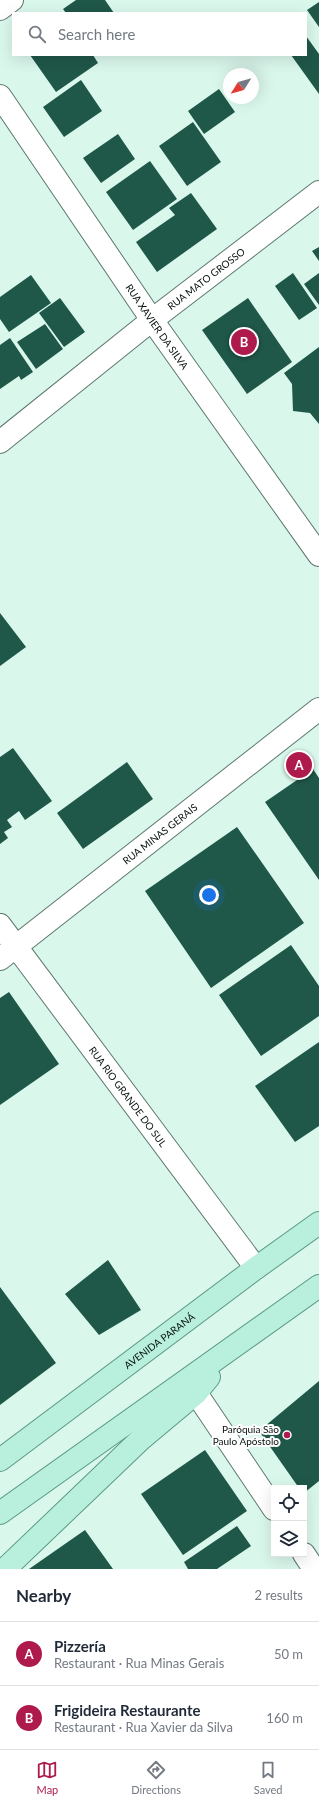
<!DOCTYPE html>
<meta charset="utf-8">
<style>
body{margin:0;font-family:Lato,sans-serif;background:#f2f2f3;color:#1f2937}
.controls{position:absolute;right:12px;bottom:12px;display:grid;overflow:hidden;border-radius:0px;box-shadow:0 4px 16px #0002}
.controls button{width:36px;height:36px;display:grid;place-items:center;padding:0;border:0;border-bottom:1px solid #e0e1e3;background:#fff;color:#1f2937;font:20px sans-serif}
.compass{position:absolute;left:223px;top:68px;width:36px;height:36px;border-radius:50%;background:#fff;box-shadow:0 4px 16px #0002;rotate:233deg}
.you{position:absolute;left:209px;top:895px;width:14px;height:14px;margin:-10px;border:3px solid #fff;border-radius:50%;background:#1a73e8;box-shadow:0 0 0 6px #1a73e833}
.badge{display:grid;place-items:center;width:26px;height:26px;border-radius:50%;background:#ad1a4b;color:#fff;font-size:13px;font-weight:700}
.pin{position:absolute;translate:-50% -50%;border:2px solid #fff;box-shadow:0 1px 4px #0006}
.list{margin:0;padding:0;list-style:none}
h2{display:flex;justify-content:space-between;align-items:center;height:52px;margin:0;padding:0 16px;font-size:17px}
h2 small{font-size:13px;font-weight:400;color:#747a83}
.list li{display:grid;grid-template-columns:26px 1fr auto;gap:12px;align-items:center;box-sizing:border-box;height:64px;padding:0 16px;border-top:1px solid #e0e1e3}
.list b{display:block;font-size:15px;white-space:nowrap}
.list p{margin:0;font-size:13px;white-space:nowrap;color:#747a83}
.list em{font-size:13px;font-style:normal;color:#747a83}
.icon{flex:none;width:22px;height:22px;fill:none;stroke:currentColor;stroke-width:2;stroke-linecap:round;stroke-linejoin:round}
.map{position:relative;flex:none;width:319px;height:1569px;overflow:hidden}
.search{position:absolute;background:#fff;box-shadow:0 4px 16px #0002;left:12px;right:12px;top:12px;height:44px;display:flex;align-items:center;gap:10px;box-sizing:border-box;padding:0 14px;border-radius:0px;color:#747a83;font-size:15px}
.sheet{height:180px;background:#fff}
nav{display:flex;justify-content:space-around;align-items:center;box-sizing:border-box;height:56px;border-top:1px solid #e0e1e3;background:#fff;font-size:11px;color:#747a83}
nav a{display:grid;justify-items:center;gap:2px}
nav .on{color:#ad1a4b}
.map>svg:first-child{display:block}
.building{fill:#1f5748}
.lines{fill:none;stroke-linecap:round;stroke-linejoin:round}
.street-casing{stroke:#5e786f;stroke-width:24}
.secondary-casing{stroke:#5e786f;stroke-width:24}
.primary-casing{stroke:#5b9a86;stroke-width:24}
.street{stroke:#fff;stroke-width:22}
.secondary{stroke:#fff;stroke-width:22}
.primary{stroke:#b8efdd;stroke-width:22}
.poi-dot{fill:#ad1a4b;stroke:#fff;stroke-width:1.5}
.labels{text-anchor:middle;dominant-baseline:central;stroke-width:4;stroke-linejoin:round;paint-order:stroke}
.street-label{font-size:10px;fill:#07110e;stroke:#fff}
.poi-label{font-size:10px;fill:#07110e;stroke:#fff;text-anchor:end}
</style>
<div class="map">
<svg width="319" height="1569" viewBox="0 0 319 1569">
<rect width="100%" height="100%" fill="#daf7ec"/>
<!-- building -->
<path class="building" d="M76 0H105L114 13H66L63 9Z
M319 2V27L307 10Z
M306 36 319 54V94L291 55H306Z
M30 55H93L98 63 56 92Z
M81 80 102 111 64 137 43 107Z
M219 89 235 112 204 134 188 111Z
M193 122 221 162 187 186 159 146Z
M118 134 135 159 101 183 83 158Z
M150 161 177 199 133 230 106 192Z
M191 193 217 229 157 272 136 242 175 215 169 208Z
M319 247V261L312 251Z
M293 273 317 308 299 320 275 286Z
M319 273V305L304 284Z
M31 275 51 303 9 332 0 319V297Z
M60 298 85 332 64 347 39 313Z
M248 298 292 362 247 394 202 330Z
M45 324 63 349 36 369 17 342Z
M10 338 33 372 21 380 19 376 0 389V345Z
M319 347V424L310 413 293 411 292 384 284 373Z
M0 613 26 647 0 666Z
M13 748 52 801 25 820 19 811 7 820 12 827 4 832 8 838 0 844V757Z
M127 762 153 799 83 849 57 813Z
M313 769 319 778V880L265 802Z
M237 827 304 923 211 988 145 891Z
M291 945 319 986V1016L261 1056 219 995Z
M9 992 59 1064 0 1105V998Z
M319 1042V1126L295 1142 255 1086Z
M108 1260 141 1310 99 1335 65 1294Z
M0 1287 56 1363 0 1405Z
M319 1381V1481L304 1493V1488H299L259 1431Z
M205 1450 247 1511 183 1555 141 1494Z
M237 1526 251 1546 217 1569H188L184 1562Z
M85 1530 113 1569H29Z"/>
<g class="lines">
<!-- street casing -->
<g class="street-casing">
<g id="street">
<path d="M0 9 12 0"/>
<path id="s1" d="M0 96 152 320 319 555"/>
<path id="s2" d="M0 442 152 320 319 192"/>
<path id="s3" d="M0 925 256 1268"/>
<path d="M196 1393 274 1509"/>
<path d="M304 1554 314 1569"/>
</g>
</g>
<!-- secondary casing -->
<g class="secondary-casing">
<g id="secondary">
<path id="s4" d="M0 959 319 709"/>
</g>
</g>
<!-- primary casing -->
<g class="primary-casing">
<g id="primary">
<path id="s5" d="M0 1460 256 1268 319 1223"/>
<path d="M0 1513 319 1286"/>
<path d="M5 1569 141 1439 196 1393 209 1377"/>
</g>
</g>
<!-- street -->
<use href="#street" class="street"/>
<!-- secondary -->
<use href="#secondary" class="secondary"/>
<!-- primary -->
<use href="#primary" class="primary"/>
</g>
<!-- markers -->
<circle class="poi-dot" cx="287" cy="1435" r="4"/>
<g class="labels">
<!-- street labels -->
<g class="street-label">
<text stroke="none"><textPath href="#s2" startOffset="263">RUA MATO GROSSO</textPath></text>
<text stroke="none"><textPath href="#s1" startOffset="279">RUA XAVIER DA SILVA</textPath></text>
<text stroke="none"><textPath href="#s4" startOffset="203">RUA MINAS GERAIS</textPath></text>
<text stroke="none"><textPath href="#s3" startOffset="214">RUA RIO GRANDE DO SUL</textPath></text>
<text stroke="none"><textPath href="#s5" startOffset="199">AVENIDA PARANÁ</textPath></text>
</g>
<!-- poi labels -->
<g class="poi-label">
<text x="279" y="1429">Paróquia São<tspan x="279" dy="12">Paulo Apóstolo</tspan></text>
</g>
</g>
</svg>
<div class="controls">
<button><svg class="icon" aria-label="locate" viewBox="0 0 24 24"><circle cx="12" cy="12" r="6"/><path d="M12 2v4M12 18v4M2 12h4M18 12h4"/></svg></button>
<button><svg class="icon" aria-label="layers" viewBox="0 0 24 24"><path d="M12 4l9 5-9 5-9-5zM3 14l9 5 9-5"/></svg></button>
</div>
<svg class="compass" viewBox="-18 -18 36 36"><path d="M0-13l5 13h-10z" fill="#e53935"/><path d="M0 13l5-13h-10z" fill="#747a83"/></svg>
<div class="you"></div>
<div class="pin badge" style="left:299px;top:765px">A</div>
<div class="pin badge" style="left:244px;top:342px">B</div>
<div class="search"><svg class="icon" aria-label="search" viewBox="0 0 24 24"><circle cx="10" cy="10" r="6"/><path d="M15 15l6 6"/></svg>Search here</div>
</div>
<section class="sheet">
<h2>Nearby<small>2 results</small></h2>
<ul class="list">
<li><span class="badge">A</span><div><b>Pizzería</b><p>Restaurant · Rua Minas Gerais</p></div><em>50 m</em></li>
<li><span class="badge">B</span><div><b>Frigideira Restaurante</b><p>Restaurant · Rua Xavier da Silva</p></div><em>160 m</em></li>
</ul>
</section>
<nav>
<a class="on"><svg class="icon" aria-label="map" viewBox="0 0 24 24"><path d="M3 6l6-2 6 2 6-2v14l-6 2-6-2-6 2zM9 4v14M15 6v14"/></svg>Map</a>
<a><svg class="icon" aria-label="directions" viewBox="0 0 24 24"><path d="M12 3l9 9-9 9-9-9zM9 14v-3h6M13 9l2 2-2 2"/></svg>Directions</a>
<a><svg class="icon" aria-label="saved" viewBox="0 0 24 24"><path d="M7 4h10v16l-5-4-5 4z"/></svg>Saved</a>
</nav>
